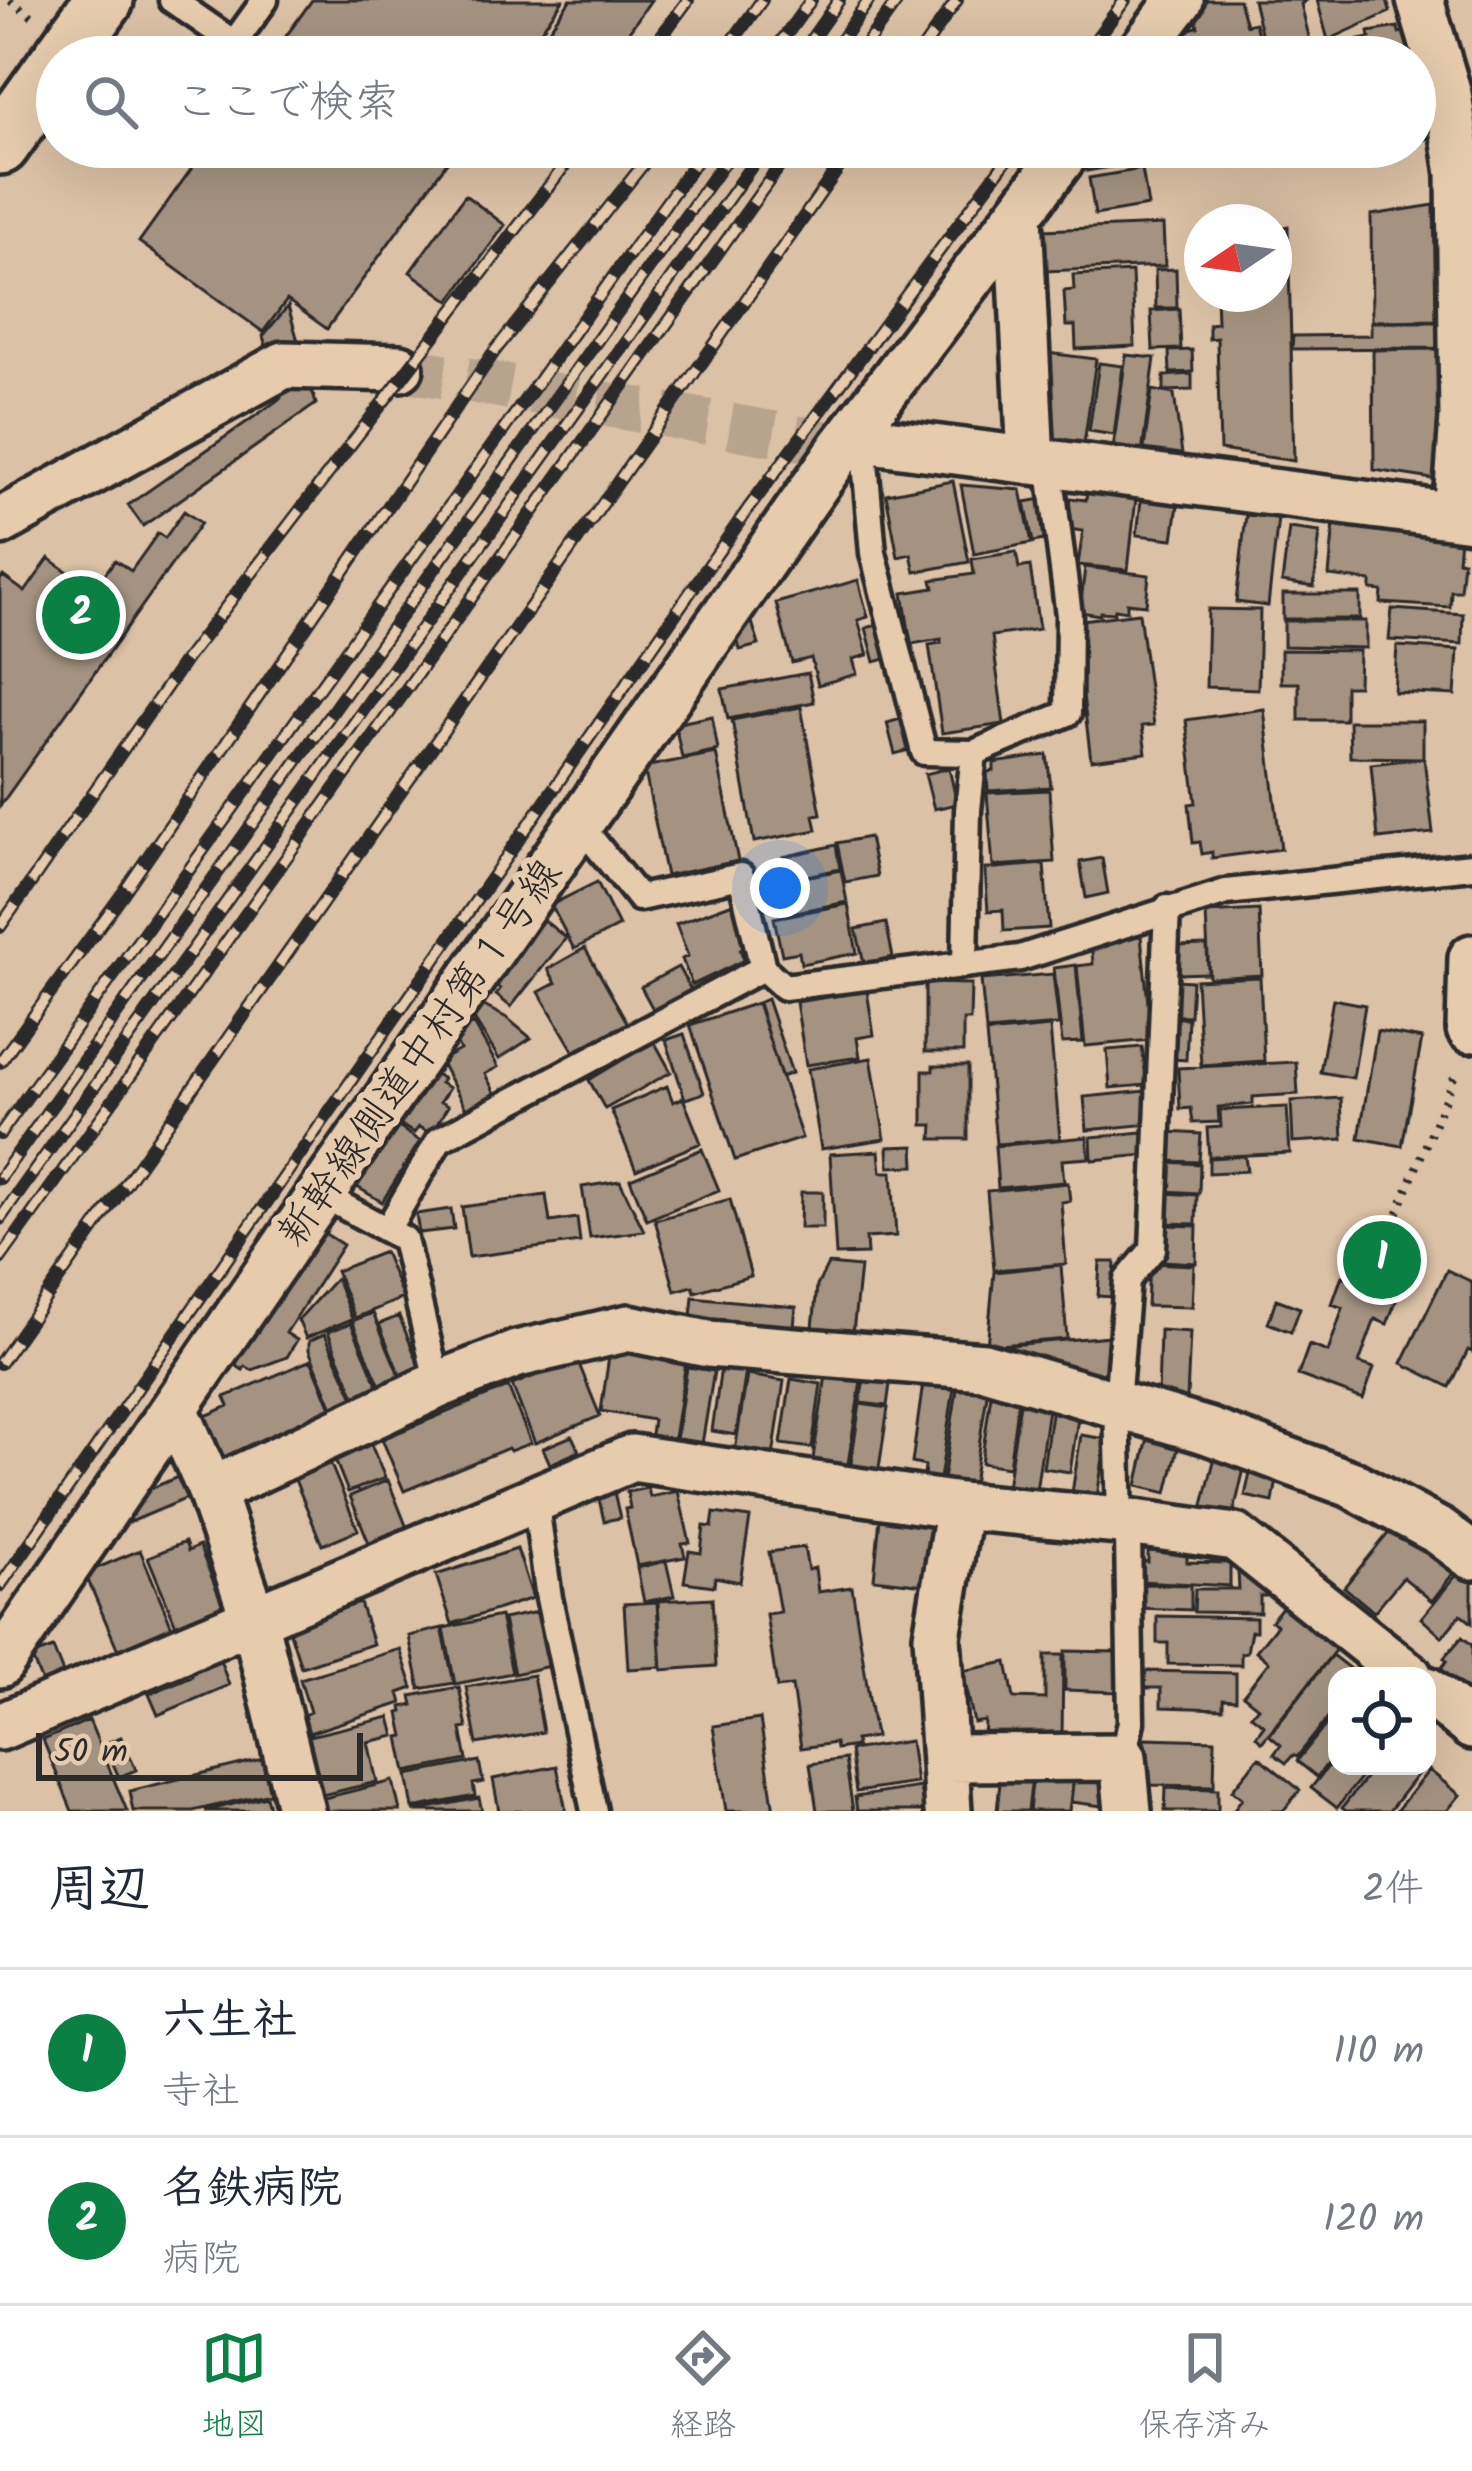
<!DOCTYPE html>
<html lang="ja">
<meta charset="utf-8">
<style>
body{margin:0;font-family:Kalam,"Klee One",sans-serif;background:#f6f6f7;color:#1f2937}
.controls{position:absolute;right:36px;bottom:36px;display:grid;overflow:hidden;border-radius:24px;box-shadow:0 12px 48px #0002}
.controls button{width:108px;height:108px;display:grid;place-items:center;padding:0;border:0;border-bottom:3px solid #e0e1e3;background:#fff;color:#1f2937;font:60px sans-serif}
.compass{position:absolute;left:1184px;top:204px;width:108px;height:108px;border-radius:50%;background:#fff;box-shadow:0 12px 48px #0002;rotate:257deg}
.scale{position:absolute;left:36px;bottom:30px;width:327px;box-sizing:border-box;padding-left:12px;border:6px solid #2b2b2b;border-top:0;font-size:33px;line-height:42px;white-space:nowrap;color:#2b2b2b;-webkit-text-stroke:9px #e6cbad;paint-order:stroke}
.you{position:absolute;left:780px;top:888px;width:42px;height:42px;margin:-30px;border:9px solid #fff;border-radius:50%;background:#1a73e8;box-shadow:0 0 0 18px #1a73e833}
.badge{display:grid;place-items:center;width:78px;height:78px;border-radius:50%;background:#0b8043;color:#fff;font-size:39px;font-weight:700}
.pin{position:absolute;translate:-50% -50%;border:6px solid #fff;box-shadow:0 3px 12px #0006}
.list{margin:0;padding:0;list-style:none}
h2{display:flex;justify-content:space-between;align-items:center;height:156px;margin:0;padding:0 48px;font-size:51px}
h2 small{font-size:39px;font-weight:400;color:#747a83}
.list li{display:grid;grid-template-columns:78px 1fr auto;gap:36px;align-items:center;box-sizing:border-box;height:168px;padding:0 48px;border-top:3px solid #e0e1e3}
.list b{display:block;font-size:45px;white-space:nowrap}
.list p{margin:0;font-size:39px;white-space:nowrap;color:#747a83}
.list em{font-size:39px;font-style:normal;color:#747a83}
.icon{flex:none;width:66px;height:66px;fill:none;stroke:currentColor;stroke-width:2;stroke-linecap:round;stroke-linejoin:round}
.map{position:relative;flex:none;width:1472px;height:1811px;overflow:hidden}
.search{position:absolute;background:#fff;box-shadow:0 12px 48px #0002;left:36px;right:36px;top:36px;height:132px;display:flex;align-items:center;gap:30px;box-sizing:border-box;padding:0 42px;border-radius:66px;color:#747a83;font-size:45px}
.sheet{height:492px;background:#fff}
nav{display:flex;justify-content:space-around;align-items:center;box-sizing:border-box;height:168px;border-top:3px solid #e0e1e3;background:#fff;font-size:33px;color:#747a83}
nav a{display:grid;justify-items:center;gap:6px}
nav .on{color:#0b8043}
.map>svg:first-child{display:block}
.building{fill:#a49380;stroke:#2b2b2b;stroke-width:3}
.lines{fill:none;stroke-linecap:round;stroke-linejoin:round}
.minor-tunnel{stroke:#b8a38d;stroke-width:45;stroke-dasharray:45 22;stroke-linecap:butt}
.service-casing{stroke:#2b2b2b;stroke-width:33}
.minor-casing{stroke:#2b2b2b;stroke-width:54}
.tertiary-casing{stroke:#2b2b2b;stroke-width:66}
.path{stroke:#2b2b2b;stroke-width:8;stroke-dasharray:3 9;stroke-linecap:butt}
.service{stroke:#e6cbad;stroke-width:24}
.minor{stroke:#e6cbad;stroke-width:45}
.tertiary{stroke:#e6cbad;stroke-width:57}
.rail-casing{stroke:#2b2b2b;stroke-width:14}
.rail{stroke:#e6cbad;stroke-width:9;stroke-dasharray:27;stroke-linecap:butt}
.labels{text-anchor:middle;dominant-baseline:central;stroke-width:12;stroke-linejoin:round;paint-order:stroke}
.street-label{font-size:42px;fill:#2b2b2b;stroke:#e6cbad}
</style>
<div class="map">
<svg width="1472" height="1811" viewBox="0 0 1472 1811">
<rect width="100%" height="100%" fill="#dbc1a5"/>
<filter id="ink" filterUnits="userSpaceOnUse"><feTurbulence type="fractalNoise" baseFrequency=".00833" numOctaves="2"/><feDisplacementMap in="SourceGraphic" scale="24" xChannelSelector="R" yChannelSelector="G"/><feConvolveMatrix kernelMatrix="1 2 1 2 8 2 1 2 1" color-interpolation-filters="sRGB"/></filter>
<g filter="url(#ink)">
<!-- building -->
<path class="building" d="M312 0H563L522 57H271Z
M570 0H651L611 57H529Z
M1200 0H1239L1246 25 1255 23 1264 57H1168L1167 51 1184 47 1181 31 1198 27 1194 10 1202 8Z
M1253 0H1307L1301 4 1310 41 1266 52Z
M1317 0H1387L1390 12 1328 40Z
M1398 27 1399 33 1411 30 1430 138 1415 141V57H1350L1348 42 1370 38 1369 32Z
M207 147H458L327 329 287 300 263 332 139 242Z
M1097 147H1147L1150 160 1087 171 1084 156 1098 153Z
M1142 169 1148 206 1095 215 1089 178Z
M465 195 505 225 450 301 410 272Z
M1434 205 1436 320 1372 321 1371 215Z
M1163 225 1165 266 1045 271 1043 230Z
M1288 226 1294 461 1220 450 1217 338 1209 339V324L1217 323 1216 294H1274V229Z
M1176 269 1177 308H1156L1155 270Z
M1132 272 1135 346 1076 349 1075 326H1066L1064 291 1074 290 1073 275Z
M288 306 316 404 143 526 128 505 281 398 263 336Z
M1179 309 1181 349 1153 350 1151 311Z
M1371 322H1438V348L1292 349 1293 336 1371 335Z
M1438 349 1439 480 1374 470 1373 350Z
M1192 350 1193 372 1170 373 1169 351Z
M1047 353 1096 359 1084 444 1054 439Z
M1126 355 1155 358 1142 453 1113 449Z
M1099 363 1123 366 1114 435 1089 431Z
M1192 374V390L1164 391V376Z
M1152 390 1174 394 1182 454 1144 449Z
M953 481 969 562 915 572 911 554 898 557 886 494Z
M961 485 1021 490 1032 543 974 554Z
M1087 492 1136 498 1128 570 1078 565 1083 531 1067 529 1070 498 1086 500Z
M1042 499 1050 539 1033 542 1025 502Z
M1141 500 1178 505 1173 539 1137 535Z
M184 511 201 523 0 806V580L3 576 25 592 49 558 93 590 115 560 131 571 158 533 165 538Z
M1246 515 1278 518 1268 606 1236 602Z
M1334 523 1460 538 1458 560 1463 561 1460 591H1451L1450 607 1381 603 1382 591 1371 590V581L1329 576Z
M1289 528 1320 532 1314 587 1282 582Z
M1016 552 1019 568 1030 566 1039 629 992 636 1004 724 942 733 929 645 941 643V639L911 644 903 593 934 588 932 580 974 574 972 559Z
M1085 567 1149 575 1146 605 1127 603V611L1115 609 1114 613 1100 612V615L1080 612Z
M858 580 868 617 858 620 868 655 853 659 857 674 818 685 811 658 792 663 776 603Z
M1283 594H1360V619H1283Z
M1208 609 1260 610 1258 689 1206 687Z
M1392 609 1463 614 1462 644 1389 640Z
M1139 613 1154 725 1142 726 1146 753 1091 760 1077 647 1084 646 1081 620Z
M1284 621H1366V648L1284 646Z
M752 622 759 645 740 650 734 627Z
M880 624 889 658 875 662 866 628Z
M1397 646 1458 650 1455 695 1394 692Z
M1281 650 1359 651 1358 686H1345V720H1299V683H1281Z
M808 673 814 702 728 719 722 689Z
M801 707 821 814 814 815 817 830 754 842 732 720Z
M1264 709 1281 849 1212 858V852L1202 854 1200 842 1193 843 1189 804 1196 803 1186 720Z
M712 716 718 750 682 758 675 724Z
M904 718 913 749 895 754 887 723Z
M1349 721H1423V758L1350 757Z
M716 753 738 861 666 876 644 767Z
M1047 755 1051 787 988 791 987 772 994 771V763Z
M1424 758 1433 833 1378 839 1371 764Z
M949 768 957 804 934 809 925 774Z
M1049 790 1054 862 993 866 987 793Z
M869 837 877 876 845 882 837 843Z
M836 845 840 869 787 880 783 857Z
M1102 858 1108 893 1086 898 1080 862Z
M1044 864 1049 928 1004 931 1003 910 988 911 985 869Z
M841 870 847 902 785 914 779 882Z
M597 882 619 926 574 949 551 905Z
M733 903 749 945 740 949 744 960 692 985 682 959 688 956 676 924Z
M848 904 857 953 801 964 799 952 782 955 774 918Z
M1259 910 1262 975 1209 978 1206 913Z
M541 918 566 938 511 1007 496 995 500 989 491 981Z
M886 923 893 957 864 963 856 929Z
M1141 936 1152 1040 1085 1046 1077 966 1093 964 1091 941Z
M1207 945 1208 973 1177 974 1176 946Z
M585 948 628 1024 576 1055 539 992 556 983 548 969Z
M1076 965 1083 1042 1062 1043 1054 968Z
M678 967 691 990 654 1011 641 987Z
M1053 974 1059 1025 986 1031 981 980Z
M1260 977 1264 1061 1201 1065 1196 980Z
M1175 980 1192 981 1190 1016 1173 1015Z
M925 983 971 984 970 1020H963V1052H925Z
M867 991 874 1035 857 1038 860 1057 806 1065 796 1002Z
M767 999 792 1073 781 1077 758 1003Z
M1333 999 1365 1005 1353 1078 1320 1072Z
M757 1003 802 1138 735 1160 690 1025Z
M480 1004 507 1018 531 1038 499 1059 471 1014Z
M1174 1018H1188L1186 1060 1172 1059Z
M474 1024 498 1067 485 1074 495 1093 466 1109 440 1061 460 1050 452 1036Z
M1050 1027 1060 1139 996 1144 986 1033Z
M1377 1031 1422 1039 1402 1146 1359 1138Z
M684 1034 704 1093 685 1099 666 1040Z
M654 1041 671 1072 605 1109 589 1080Z
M1142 1047 1147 1085 1110 1088 1107 1050Z
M871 1058 885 1139 821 1149 808 1069Z
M1296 1062 1298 1094 1253 1097V1104L1218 1107 1219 1122 1193 1123 1191 1108 1180 1109 1178 1068Z
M933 1066H968V1139H932L933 1125H923V1071H933Z
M429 1070 443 1079 440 1083 449 1088 440 1102 448 1106 431 1134 419 1127 414 1133 397 1123Z
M667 1086 673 1102 683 1098 701 1143 636 1170 611 1110Z
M1147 1091 1150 1124 1087 1130 1084 1097Z
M1341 1098 1343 1139 1293 1142 1291 1101Z
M1287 1107 1290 1153 1209 1157 1207 1128 1221 1127 1220 1110Z
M392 1123 420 1141 382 1202 354 1185Z
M1143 1132 1146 1155 1092 1160 1091 1137Z
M1167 1132 1201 1134 1199 1162 1166 1161Z
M1087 1137 1089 1158 1062 1160 1064 1182 998 1188 995 1146Z
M914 1146 915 1166 889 1167 888 1147Z
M702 1149 719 1190 647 1220 630 1179Z
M879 1151 881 1172H892L896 1236 866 1238 867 1254 836 1255 830 1154Z
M1245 1156 1247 1171 1209 1173V1158Z
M1166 1162 1200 1164 1199 1193 1165 1191Z
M620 1181 644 1231 590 1238 582 1187Z
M1068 1183 1070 1201 1061 1202 1066 1264 994 1270 987 1191Z
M801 1192H823V1228H800Z
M1164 1193 1197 1195 1196 1224 1164 1223Z
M546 1195 550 1222 577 1218 580 1242 469 1257 462 1207Z
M730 1199 751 1276 695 1292 693 1286 675 1291 655 1220Z
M451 1209 454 1229 419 1233 416 1214Z
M1164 1225 1197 1226 1196 1263 1163 1261Z
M1364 1226 1413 1243 1395 1292 1347 1275Z
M321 1231 343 1245 286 1333 297 1340 287 1357 252 1370 245 1366 243 1370 235 1365Z
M384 1252 403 1298 355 1318 336 1271Z
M1100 1262H1115L1113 1297 1098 1296Z
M1149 1263 1194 1265 1192 1307 1147 1306Z
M828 1264 860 1267 852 1342 812 1338 817 1286Z
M1061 1265 1067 1339 987 1346 994 1272Z
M1447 1270 1472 1282V1352L1468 1350 1450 1387 1402 1363Z
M1342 1276 1398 1296 1387 1324 1375 1319 1359 1363 1374 1368 1363 1399 1298 1375 1309 1345 1328 1352 1343 1308 1332 1304Z
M336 1278 352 1319 306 1338 298 1320Z
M693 1297 796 1307 793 1336 690 1326Z
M1276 1299 1300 1308 1291 1332 1268 1323Z
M373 1313 402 1382 382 1390 352 1321Z
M399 1316 422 1372 402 1380 379 1324Z
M351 1323 380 1391 357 1401 328 1332Z
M1160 1330 1190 1332 1187 1399 1158 1397Z
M325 1334 356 1402 335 1412 309 1350V1341Z
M1110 1336 1107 1387 988 1347Z
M610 1350 686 1362 673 1444 650 1441 653 1420 601 1411Z
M577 1359 600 1416 535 1443 512 1385Z
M311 1360 334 1415 223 1463 203 1417 229 1406 225 1397Z
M722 1360 747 1364 736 1435 712 1431Z
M687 1367 714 1371 702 1444 676 1440Z
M827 1369 862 1374 847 1470 812 1465Z
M865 1373 891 1377 887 1406 860 1403Z
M747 1375 784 1381 773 1457 735 1451Z
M791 1379 821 1384 812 1448 781 1444Z
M923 1383 954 1388 940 1479 924 1477 925 1466 912 1463Z
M958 1383 988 1388 973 1484 943 1480Z
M508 1387 531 1443 510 1451 508 1448 404 1491 382 1439Z
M992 1388 1019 1392 1009 1467 981 1463Z
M1021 1397 1049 1402 1036 1491 1007 1487Z
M860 1404 888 1408 878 1475 850 1470Z
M1052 1407 1079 1411 1070 1472 1043 1468Z
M1149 1433 1180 1440 1167 1493 1137 1486Z
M1081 1435 1106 1439 1097 1497 1072 1493Z
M572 1436 579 1451 550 1464 543 1448Z
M370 1442 385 1478 348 1492 334 1457Z
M1215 1457 1245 1464 1233 1516 1202 1509Z
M329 1460 358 1530 322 1545 293 1475Z
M1251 1468 1278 1474 1273 1502 1245 1496Z
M182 1475 190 1497 114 1529 143 1492Z
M388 1480 409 1533 371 1548 350 1496Z
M648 1488 650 1497 678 1491 690 1543 682 1544 685 1557 637 1566 625 1509 630 1508 627 1492Z
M614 1492 620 1518 604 1521 598 1495Z
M714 1513 750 1518 740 1582 715 1577 714 1586 684 1582 689 1551 701 1553 704 1526 712 1527Z
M880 1518 931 1523 925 1585 874 1579Z
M1400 1519 1458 1567 1432 1601 1403 1577 1374 1612 1344 1587Z
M185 1542 188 1551 199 1546 223 1605 176 1625 148 1557Z
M804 1547 808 1570 815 1568 818 1592 852 1587 875 1737 855 1740 856 1746 836 1749 835 1743 801 1748 792 1686 777 1688 766 1614 780 1612 769 1552Z
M517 1549 533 1598 452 1624 436 1575Z
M140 1550 172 1627 118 1650 85 1573Z
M1148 1551 1187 1552V1562L1230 1563V1586L1140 1581 1141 1561 1148 1562Z
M666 1561 674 1596 644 1602 637 1568Z
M1464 1566 1472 1573V1623L1461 1614 1442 1637 1421 1618Z
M1238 1572 1247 1573 1267 1586 1266 1596H1260V1613L1194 1612 1195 1589H1239Z
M1139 1584 1191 1585V1610L1138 1608Z
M712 1598 716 1666 662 1670 658 1601Z
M1287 1601 1341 1643 1262 1742 1256 1736 1264 1725 1251 1715 1258 1707 1243 1695 1269 1662 1256 1651 1277 1625 1271 1621Z
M657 1602 661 1667 628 1669 624 1604Z
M360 1603 373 1644 301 1667 288 1626Z
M537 1612 549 1666 514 1674 503 1619Z
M500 1616 512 1673 455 1684 444 1628Z
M1157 1616 1256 1618V1631H1251L1247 1652 1241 1653V1665L1168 1664V1643H1157Z
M442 1628 454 1683 420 1689 409 1636Z
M1462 1637 1472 1645V1696L1440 1670 1447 1661 1444 1658Z
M53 1648 65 1678 44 1687 31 1656Z
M400 1649 413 1688 399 1693 402 1703 309 1733 304 1715 310 1712 300 1679Z
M1065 1651 1118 1652V1692L1065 1690Z
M1045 1655H1063L1062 1741 984 1739 985 1721 974 1723 963 1671 1007 1662 1014 1698 1045 1699Z
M1332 1655 1359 1676H1337V1707L1297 1757 1293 1755 1286 1763 1274 1754 1281 1745 1269 1735Z
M219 1657 229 1685 158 1715 149 1694 192 1676 190 1669Z
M1145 1671 1236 1673V1700L1223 1699V1709L1161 1707V1688H1145Z
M533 1675 543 1732 477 1744 466 1687Z
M459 1687 467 1728 461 1729 467 1760 406 1772 399 1737 404 1736 399 1713 403 1712 402 1707 413 1705 411 1696Z
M1337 1711V1751L1317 1777 1297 1761Z
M390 1717 395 1736 368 1742 377 1782 322 1795 309 1736Z
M760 1719 774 1811H726L713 1726Z
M89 1720 127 1811H72L43 1740Z
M121 1737 136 1770 119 1777 104 1744Z
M1144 1738 1215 1740 1214 1786 1144 1785Z
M910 1741 916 1783 856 1792 850 1750Z
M1337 1755V1766H1370L1337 1808 1311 1788Z
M1259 1757 1300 1790 1283 1811H1233L1242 1798 1232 1790Z
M262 1759 270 1793 193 1811H133L129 1791Z
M845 1759 853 1811H817L810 1764Z
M479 1761 483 1782 473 1784 475 1796 413 1808 407 1775Z
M557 1766 566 1811H499L493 1779Z
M1375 1766H1424L1389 1811H1346L1342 1808Z
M1429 1770 1460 1795 1447 1811H1396Z
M1001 1773 1032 1776 1028 1811H997Z
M1033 1774 1073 1778 1069 1811H1029Z
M1074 1775 1107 1779 1103 1806 1071 1802Z
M393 1781 400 1811H327L324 1798Z
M920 1787 924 1811H857L855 1797Z
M1166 1788 1218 1789V1811H1165Z
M266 1796 270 1811H205Z
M479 1798 482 1811H413Z"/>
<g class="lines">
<!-- minor-tunnel -->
<path class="minor-tunnel" d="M400 368 843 446"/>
<!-- service casing -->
<g class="service-casing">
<path id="service" d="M172 0 234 43 265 0
M863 439 873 553 924 752 974 753
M581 826 639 898 741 876 763 968
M965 965 968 810 974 753 1068 713 1069 615 1049 463
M321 1194 387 1230 439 1140 763 968 784 987 1020 958 1226 892 1472 866
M387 1230 404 1239 438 1385
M535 1499 549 1598 594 1811
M1123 1757 1131 1722 1128 1536 1120 1521 1117 1404 1127 1280 1153 1249 1167 908"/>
</g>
<!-- minor casing -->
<g class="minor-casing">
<path id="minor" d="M1420 0 1448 94 1460 174 1463 418 1456 515
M1137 57 1180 0
M1019 215 1031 461
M843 446 863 439 1472 518
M0 522 284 365 400 368
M1470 1029 1472 958
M175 1409 211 1491 254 1619 301 1811
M211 1491 438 1385 517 1354 629 1328 708 1344 984 1366 1208 1431 1351 1484 1440 1532 1472 1556
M0 1664 321 1194 843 446 1070 147
M1427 1690 1472 1726
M0 1727 632 1458 959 1506 1120 1521 1235 1537 1409 1676
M945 1758 1123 1757 1128 1811
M948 1811 937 1636 959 1506"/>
</g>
<!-- tertiary casing -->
<g class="tertiary-casing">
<path id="tertiary" d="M63 57 104 0
M0 145 57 65"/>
</g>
<!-- path -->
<path class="path" d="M10 0 33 17
M1393 1224 1457 1070"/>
<!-- service -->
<use href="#service" class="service"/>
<!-- minor -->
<use href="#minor" class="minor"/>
<!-- tertiary -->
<use href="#tertiary" class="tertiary"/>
<!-- rail casing -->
<g class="rail-casing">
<path id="rail" d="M646 57 688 0
M721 57 762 0
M770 57 811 0
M799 57 839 0
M829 57 869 0
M857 57 898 0
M917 57 957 0
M1083 57 1125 0
M0 927 186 659 579 147
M0 1062 124 892 494 352 657 147
M0 1134 706 147
M0 1178 735 147
M0 1219 765 147
M0 1259 793 147
M0 1363 853 147
M0 1586 748 509 1016 147"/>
</g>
<!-- rail -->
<use href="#rail" class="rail"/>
</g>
</g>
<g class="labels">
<!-- street labels -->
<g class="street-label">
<text transform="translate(421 1054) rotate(-55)">新幹線側道中村第１号線</text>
</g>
</g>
</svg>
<div class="controls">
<button><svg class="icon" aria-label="locate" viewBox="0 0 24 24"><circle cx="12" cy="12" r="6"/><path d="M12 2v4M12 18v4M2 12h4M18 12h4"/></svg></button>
</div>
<svg class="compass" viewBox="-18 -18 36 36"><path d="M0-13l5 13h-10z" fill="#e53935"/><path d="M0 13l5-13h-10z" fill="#747a83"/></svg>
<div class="scale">50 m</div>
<div class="you"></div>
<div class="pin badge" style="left:1382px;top:1260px">1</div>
<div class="pin badge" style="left:81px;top:615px">2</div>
<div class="search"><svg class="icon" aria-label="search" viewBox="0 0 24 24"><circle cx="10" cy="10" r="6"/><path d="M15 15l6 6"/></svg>ここで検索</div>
</div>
<section class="sheet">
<h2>周辺<small>2件</small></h2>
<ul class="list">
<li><span class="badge">1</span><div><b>六生社</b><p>寺社</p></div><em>110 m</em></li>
<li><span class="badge">2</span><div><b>名鉄病院</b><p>病院</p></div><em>120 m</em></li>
</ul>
</section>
<nav>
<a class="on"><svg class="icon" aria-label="map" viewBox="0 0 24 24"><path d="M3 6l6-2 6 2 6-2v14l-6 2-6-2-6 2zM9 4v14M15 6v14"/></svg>地図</a>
<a><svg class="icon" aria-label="directions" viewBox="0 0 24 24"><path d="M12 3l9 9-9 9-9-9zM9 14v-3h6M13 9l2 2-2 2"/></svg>経路</a>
<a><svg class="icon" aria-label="saved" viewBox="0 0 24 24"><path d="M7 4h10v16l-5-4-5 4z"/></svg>保存済み</a>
</nav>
